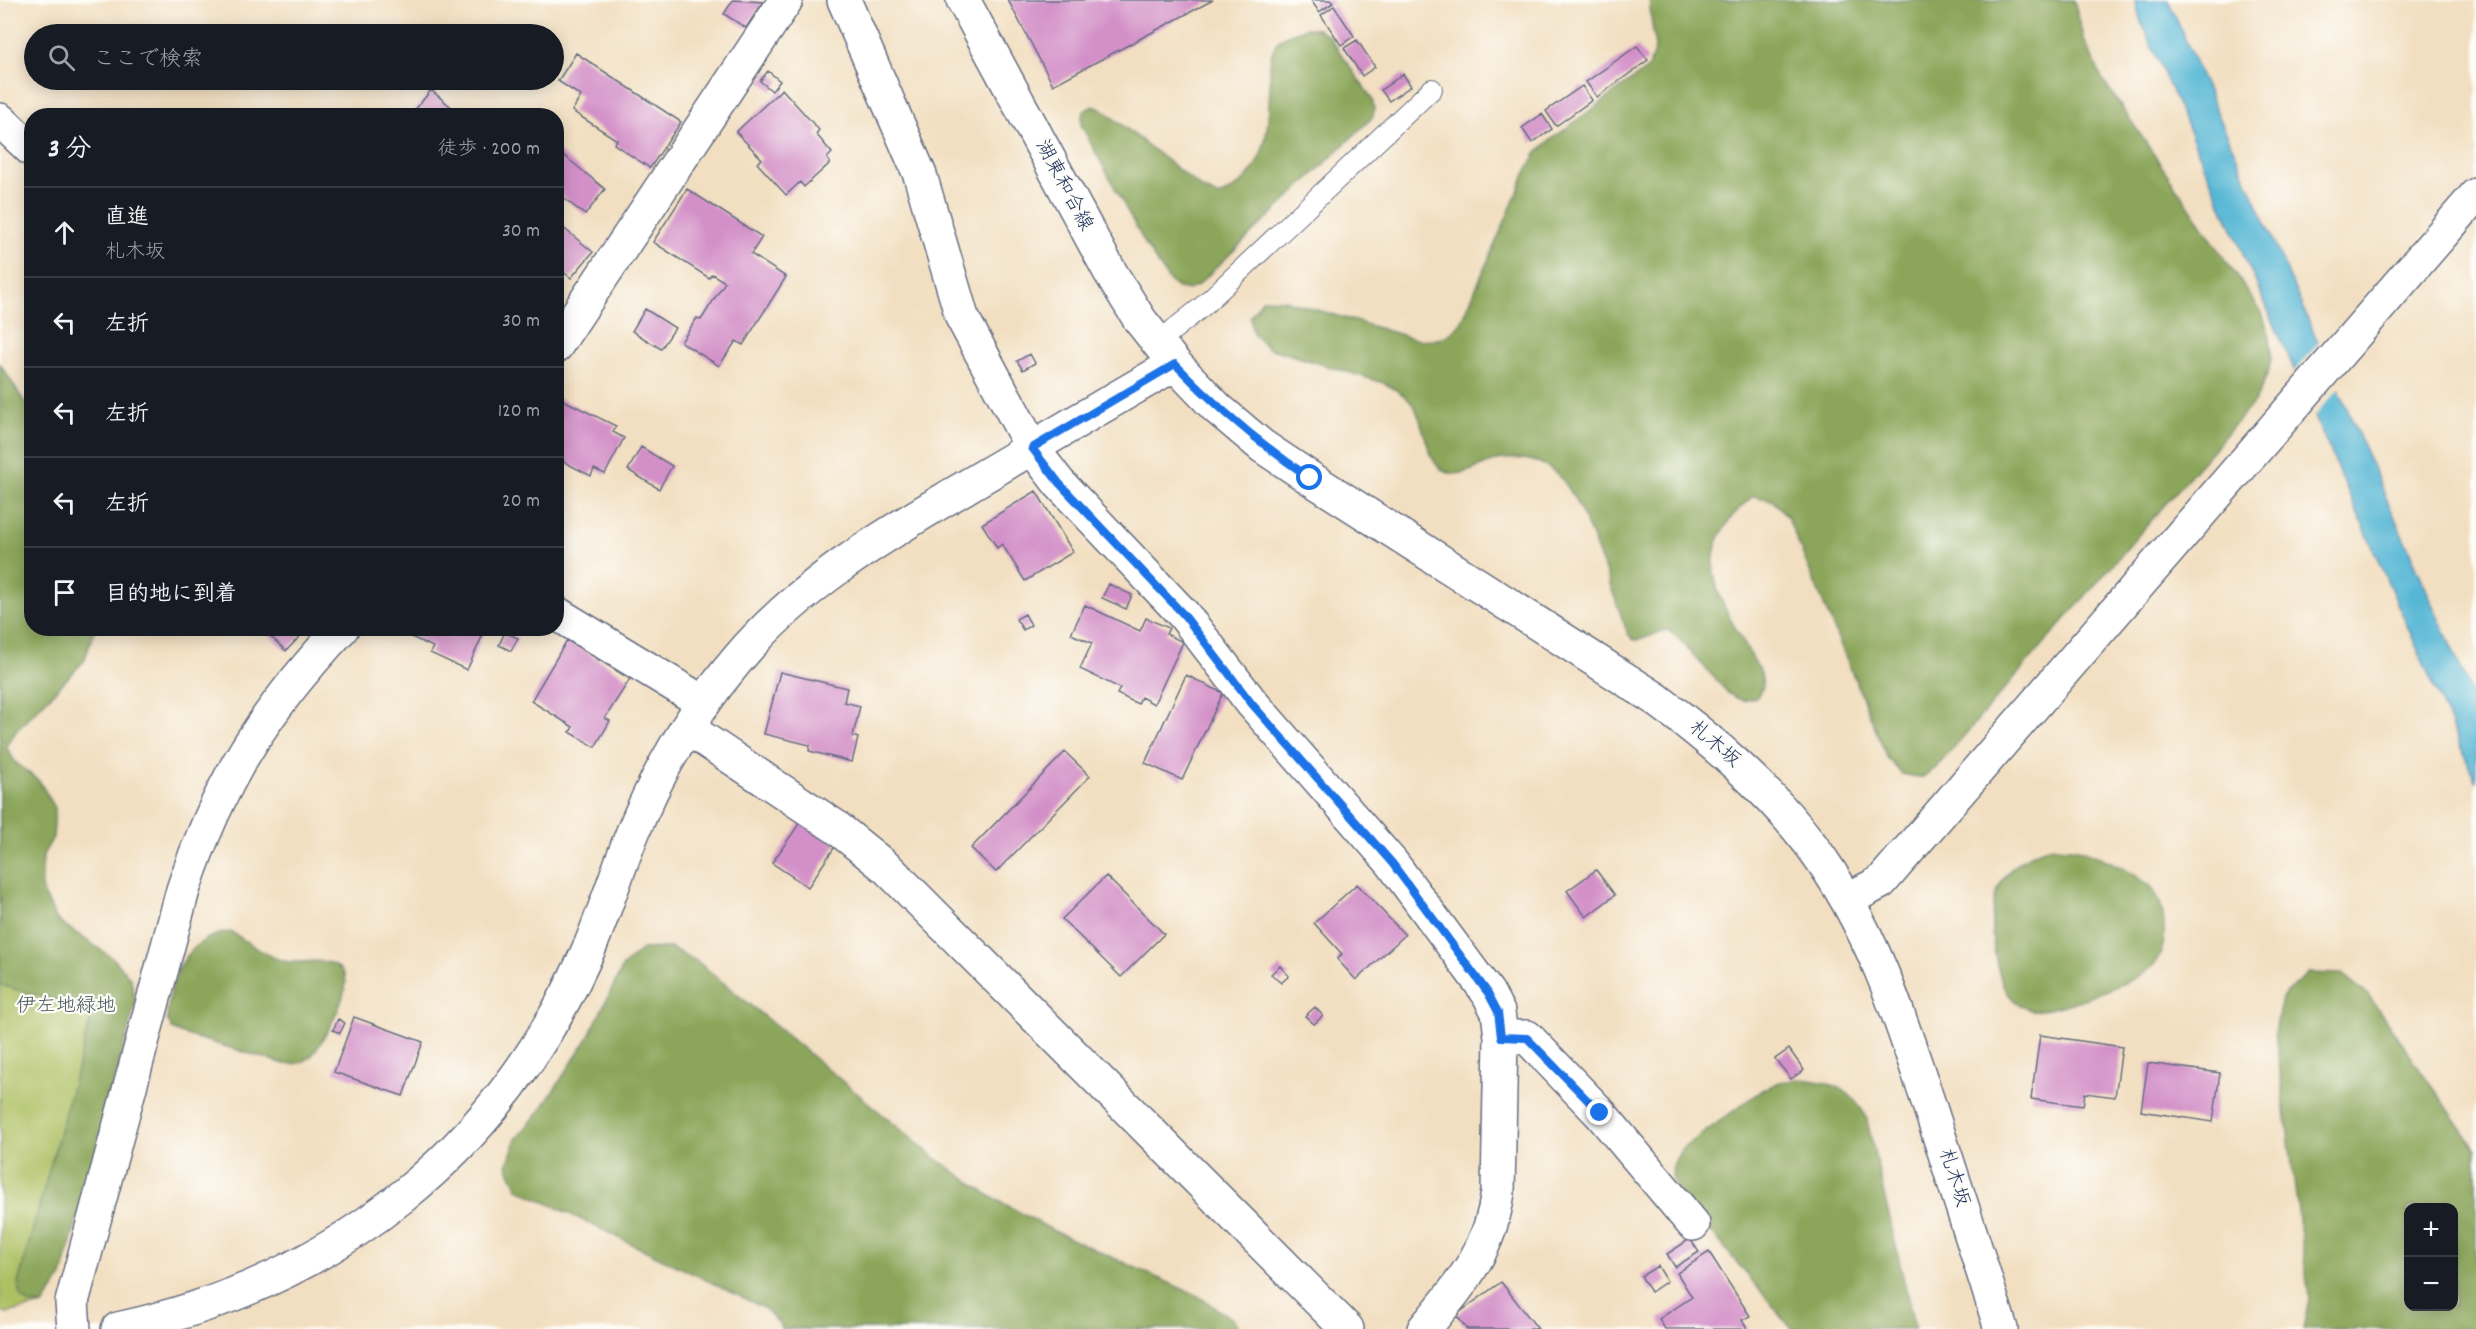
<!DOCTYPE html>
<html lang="ja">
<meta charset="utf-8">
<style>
body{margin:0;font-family:Dekko,"Klee One",sans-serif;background:#20242c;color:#f1f3f6}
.controls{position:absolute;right:18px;bottom:18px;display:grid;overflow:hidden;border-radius:12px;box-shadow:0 3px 15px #0003}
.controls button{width:54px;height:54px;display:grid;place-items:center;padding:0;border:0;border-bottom:2px solid #363941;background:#171b24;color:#f1f3f6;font:30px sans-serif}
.stop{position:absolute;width:18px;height:18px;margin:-14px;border:4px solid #1a73e8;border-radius:50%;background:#fff}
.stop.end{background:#1a73e8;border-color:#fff;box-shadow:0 2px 6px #0008}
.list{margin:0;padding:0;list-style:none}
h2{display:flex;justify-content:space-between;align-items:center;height:78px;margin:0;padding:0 24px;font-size:26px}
h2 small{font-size:20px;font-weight:400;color:#9ea1a6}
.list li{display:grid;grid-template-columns:39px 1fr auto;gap:18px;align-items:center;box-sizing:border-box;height:90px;padding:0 24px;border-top:2px solid #363941}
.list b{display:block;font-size:22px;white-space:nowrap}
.list p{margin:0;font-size:20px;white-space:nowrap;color:#9ea1a6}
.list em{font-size:20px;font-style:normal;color:#9ea1a6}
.icon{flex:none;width:33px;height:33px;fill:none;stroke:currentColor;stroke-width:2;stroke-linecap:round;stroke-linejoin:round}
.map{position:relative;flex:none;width:2476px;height:1329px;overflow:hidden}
.search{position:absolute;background:#171b24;box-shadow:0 3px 15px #0003;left:24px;top:24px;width:540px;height:66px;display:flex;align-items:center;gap:15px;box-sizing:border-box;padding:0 21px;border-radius:33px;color:#9ea1a6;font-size:22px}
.panel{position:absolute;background:#171b24;box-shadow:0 3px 15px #0003;left:24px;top:108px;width:540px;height:528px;border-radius:24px}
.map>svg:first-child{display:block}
.green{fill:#afc064;stroke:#657861;stroke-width:1.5}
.forest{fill:#8ba65a;stroke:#536a5c;stroke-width:1.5;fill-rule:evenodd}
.water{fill:#57b7d5;stroke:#39739a;stroke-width:1.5}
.pier{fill:#f2dfc1}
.building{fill:#d390c8}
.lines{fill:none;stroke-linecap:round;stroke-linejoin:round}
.lane-casing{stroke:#666d81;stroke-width:22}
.street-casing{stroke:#666d81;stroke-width:36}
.secondary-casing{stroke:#666d81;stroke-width:36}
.lane{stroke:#fff;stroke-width:20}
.street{stroke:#fff;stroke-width:33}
.secondary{stroke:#fff;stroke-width:33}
.route{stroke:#1a73e8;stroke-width:8}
.labels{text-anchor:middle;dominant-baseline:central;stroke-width:4.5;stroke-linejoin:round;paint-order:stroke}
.street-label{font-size:20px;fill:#1b2f5e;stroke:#fdfcf7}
.park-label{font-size:20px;fill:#475a60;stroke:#fdfcf7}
</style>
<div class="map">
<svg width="2476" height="1329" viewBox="0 0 2476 1329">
<rect width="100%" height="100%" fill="#fdfcf7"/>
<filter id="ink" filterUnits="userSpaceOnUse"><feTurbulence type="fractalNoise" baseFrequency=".0167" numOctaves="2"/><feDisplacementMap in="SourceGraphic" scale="12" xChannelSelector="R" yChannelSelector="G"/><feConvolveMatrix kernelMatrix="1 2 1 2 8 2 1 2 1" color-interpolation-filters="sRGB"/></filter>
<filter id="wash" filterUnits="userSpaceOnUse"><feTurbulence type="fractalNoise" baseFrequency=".008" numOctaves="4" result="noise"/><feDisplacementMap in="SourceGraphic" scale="24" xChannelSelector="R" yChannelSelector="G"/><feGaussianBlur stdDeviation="1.35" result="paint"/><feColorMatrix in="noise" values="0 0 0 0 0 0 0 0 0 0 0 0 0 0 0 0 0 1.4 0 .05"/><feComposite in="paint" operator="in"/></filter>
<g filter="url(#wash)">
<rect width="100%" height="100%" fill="#f2dfc1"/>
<!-- green -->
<path class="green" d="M0 364 31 412 32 628 93 629 94 632 84 661 16 731 6 747 15 762 39 781 55 808 53 837 43 855 41 888 57 920 114 959 131 979 62 1276 43 1305 6 1313 0 1312Z"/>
<!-- forest -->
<path class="forest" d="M1649 0H2074L2083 37 2103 80 2262 313C2276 353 2274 363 2255 401L1936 768 1921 778 1902 774 1888 759 1787 516 1772 500 1753 496C1679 558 1725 607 1761 673L1763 687 1756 698 1743 701 1729 694 1676 636 1667 630C1655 632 1647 640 1634 640L1628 634C1614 598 1583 498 1558 475 1543 460 1523 457 1503 459 1483 461 1462 482 1442 470 1428 462 1424 424 1415 408 1408 396 1396 390 1384 383L1268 348 1253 334 1250 316 1263 299 1284 300 1419 340C1439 341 1448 338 1461 323L1526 172 1536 154 1549 141 1649 67 1655 48Z
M1306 28 1318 29 1329 36 1372 99 1374 108 1373 117 1198 285 1189 290 1178 288 1170 282 1148 249 1081 125C1081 114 1083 110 1094 106L1103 110 1203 189 1218 196C1269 177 1268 129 1270 83 1270 71 1269 57 1275 46 1281 35 1295 32 1306 28Z
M0 364 31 412 32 628 93 629 94 632 84 661 16 731 6 747 15 762 39 781 55 808 53 837 43 855 41 888 57 920 114 959 131 979 136 1001 62 1276 43 1305 30 1304 21 1297 18 1283 93 1011 0 985Z
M2050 847C2060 848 2072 847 2081 850 2100 856 2145 876 2155 893 2163 905 2164 918 2164 932 2165 946 2159 963 2147 971 2131 983 2045 1017 2028 1009 2006 1000 2000 982 1996 959 1988 923 1988 881 2025 858 2032 853 2042 850 2050 847Z
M231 932C249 942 264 956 284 961 304 966 329 952 344 974 353 988 322 1046 310 1057 302 1064 295 1064 285 1064L183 1034 172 1029 167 1019C169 979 186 936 231 932Z
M671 948 698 962 934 1157 990 1196 1052 1230 1198 1296 1234 1320 1240 1329H781L779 1323 764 1308 518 1189 507 1166 516 1139 540 1111 588 1038 623 966 642 949Z
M2308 973 2342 974 2369 996 2476 1149V1329H2303L2309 1298 2275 1032 2282 997ZM2408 1208H2454V1306H2408Z
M1802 1079C1837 1084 1847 1086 1866 1116L1915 1329H1792L1676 1189C1669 1172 1672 1164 1682 1149L1762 1090 1780 1082Z"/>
<!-- water -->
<path class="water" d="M2135 0H2168L2476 703V782L2141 22Z"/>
<!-- pier -->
<path class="pier" d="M2320 341 2340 387 2313 418 2293 373Z"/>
<g id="blocks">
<!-- building -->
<path class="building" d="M733 0 763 2 746 28 724 14Z
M1008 0H1213L1053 85Z
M1311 0H1330L1333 3 1319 12Z
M1334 6 1354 36 1341 45 1321 15Z
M1357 40 1375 67 1362 76 1344 48Z
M1637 46 1648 60 1597 97 1586 82Z
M576 53 681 122 650 168 614 144 617 140 572 111 581 96 558 81Z
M768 71 780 81 772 91 760 81Z
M1403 74 1411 86 1389 101 1381 90Z
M1582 86 1592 100 1556 126 1546 111Z
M782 89 819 130 816 134 832 153 827 158 830 163 804 187 800 182 786 195 757 163 762 159 736 132Z
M431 90 462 116H410Z
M1542 114 1552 129 1532 143 1522 128Z
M556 149 605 189 585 215 556 192Z
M687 189 762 237 751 254 786 277 743 345 736 341 719 366 681 342 697 318 701 320 725 282 712 274 709 278 653 242Z
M556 222 593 252 571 278 556 266Z
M645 309 675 328 661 349 632 331Z
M1030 354 1035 363 1023 370 1017 361Z
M559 398 616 426 613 432 624 438 605 474 594 469 591 476 558 459 560 454 556 452V403Z
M641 447 672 466 659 489 628 470Z
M1036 491 1073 552 1025 581 1002 544 997 548 982 524Z
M1109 584 1132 595 1126 609 1102 598Z
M1085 605 1140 631 1146 618 1169 628 1166 634 1183 642 1154 704 1141 697 1138 704 1117 694 1120 688 1080 669 1092 643 1071 634Z
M1025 614 1031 625 1023 630 1016 619Z
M262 628H305L306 630 286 651Z
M392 628H486L467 670 430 653 433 647Z
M505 632 518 638 511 651 499 645Z
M567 640 630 679 605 718 610 721 595 747 570 732 573 727 531 701Z
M780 672 847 688 844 702 860 706 853 736 858 738 852 762 809 751 810 745 764 734Z
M1186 675 1223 693 1182 780 1145 763Z
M1065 752 1090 776 996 872 971 848Z
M801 821 836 845 808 887 772 863Z
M1596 870 1615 895 1586 917 1567 891Z
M1106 876 1164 934 1121 977 1062 919Z
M1357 884 1405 935 1356 980 1337 959 1342 954 1314 923Z
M1280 966 1289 976 1281 983 1271 974Z
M1315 1007 1323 1016 1314 1024 1305 1016Z
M354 1017 423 1042 403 1096 334 1072Z
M338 1019 345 1023 340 1033 333 1030Z
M2040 1035 2122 1047 2115 1097 2085 1093 2083 1106 2031 1099Z
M1789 1049 1804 1070 1791 1079 1775 1059Z
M2148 1063 2220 1073 2213 1122 2141 1111Z
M1690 1239 1699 1252 1675 1267 1667 1254Z
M1709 1252 1750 1316 1742 1320 1748 1329H1665L1659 1319 1692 1297 1677 1273Z
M1658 1266 1667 1281 1651 1292 1641 1276Z
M1501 1282 1538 1329H1467L1456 1315Z"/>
</g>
</g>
<g filter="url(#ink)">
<use href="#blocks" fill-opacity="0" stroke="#666d81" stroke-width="1.5"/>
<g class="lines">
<!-- lane casing -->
<g class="lane-casing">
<path id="lane" d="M1158 342 1203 306 1432 89"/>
</g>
<!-- street casing -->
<g class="street-casing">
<path id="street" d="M844 0 920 175 962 317 1032 448 1059 483 1184 615 1252 703 1392 863 1488 993 1498 1012 1501 1037 1498 1192C1490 1252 1461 1284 1424 1329
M0 120 32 150
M556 346 786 0
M556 613 704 703
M687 728 836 827 888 869 1347 1329
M1501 1037H1527L1600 1113 1693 1224
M74 1329 72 1302 183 890C219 781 264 711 342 628"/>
</g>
<!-- secondary casing -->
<g class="secondary-casing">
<path id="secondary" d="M963 0 1109 270 1140 320 1175 364 1217 408 1262 446 1310 478 1656 699C1714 742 1767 788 1811 845 1872 926 1902 1022 1933 1117 1956 1188 1979 1258 2001 1329
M1847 900 1881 882 2476 195
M118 1329C336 1282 502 1150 591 944 606 907 618 869 633 832 659 769 693 712 737 660 800 584 885 535 969 485 1037 445 1106 404 1175 364"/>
</g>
<!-- lane -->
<use href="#lane" class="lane"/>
<!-- street -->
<use href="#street" class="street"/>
<!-- secondary -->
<use href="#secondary" class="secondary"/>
</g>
</g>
<g class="lines" filter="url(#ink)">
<!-- route -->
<path class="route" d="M1310 478C1260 444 1217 408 1175 364L1032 448 1059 483 1184 615 1252 704 1392 863 1488 993 1498 1012 1501 1037 1527 1038 1600 1113"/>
</g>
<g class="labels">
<!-- street labels -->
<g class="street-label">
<text transform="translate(1063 186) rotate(62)">湖東和合線</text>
<text transform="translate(1714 745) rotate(40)">札木坂</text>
<text transform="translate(1953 1178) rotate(72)">札木坂</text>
</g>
<!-- park labels -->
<g class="park-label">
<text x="66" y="1007">伊左地緑地</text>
</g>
</g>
</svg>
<div class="controls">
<button>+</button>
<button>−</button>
</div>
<div class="stop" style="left:1310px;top:478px"></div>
<div class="stop end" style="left:1600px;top:1113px"></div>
<div class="search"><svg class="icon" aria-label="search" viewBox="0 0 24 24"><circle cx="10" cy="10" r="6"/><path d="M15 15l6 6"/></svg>ここで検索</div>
<section class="panel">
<h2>3 分<small>徒歩 · 200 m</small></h2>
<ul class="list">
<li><svg class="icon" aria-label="ahead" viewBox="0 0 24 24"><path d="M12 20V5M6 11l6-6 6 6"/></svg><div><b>直進</b><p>札木坂</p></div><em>30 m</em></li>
<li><svg class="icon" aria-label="left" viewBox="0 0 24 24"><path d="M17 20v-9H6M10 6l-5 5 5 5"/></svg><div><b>左折</b></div><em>30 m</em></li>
<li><svg class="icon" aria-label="left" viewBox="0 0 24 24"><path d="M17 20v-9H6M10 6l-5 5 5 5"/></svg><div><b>左折</b></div><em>120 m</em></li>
<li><svg class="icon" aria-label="left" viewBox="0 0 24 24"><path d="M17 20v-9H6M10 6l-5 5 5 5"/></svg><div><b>左折</b></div><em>20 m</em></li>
<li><svg class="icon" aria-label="arrive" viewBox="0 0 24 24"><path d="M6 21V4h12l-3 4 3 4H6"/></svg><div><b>目的地に到着</b></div></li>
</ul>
</section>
</div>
